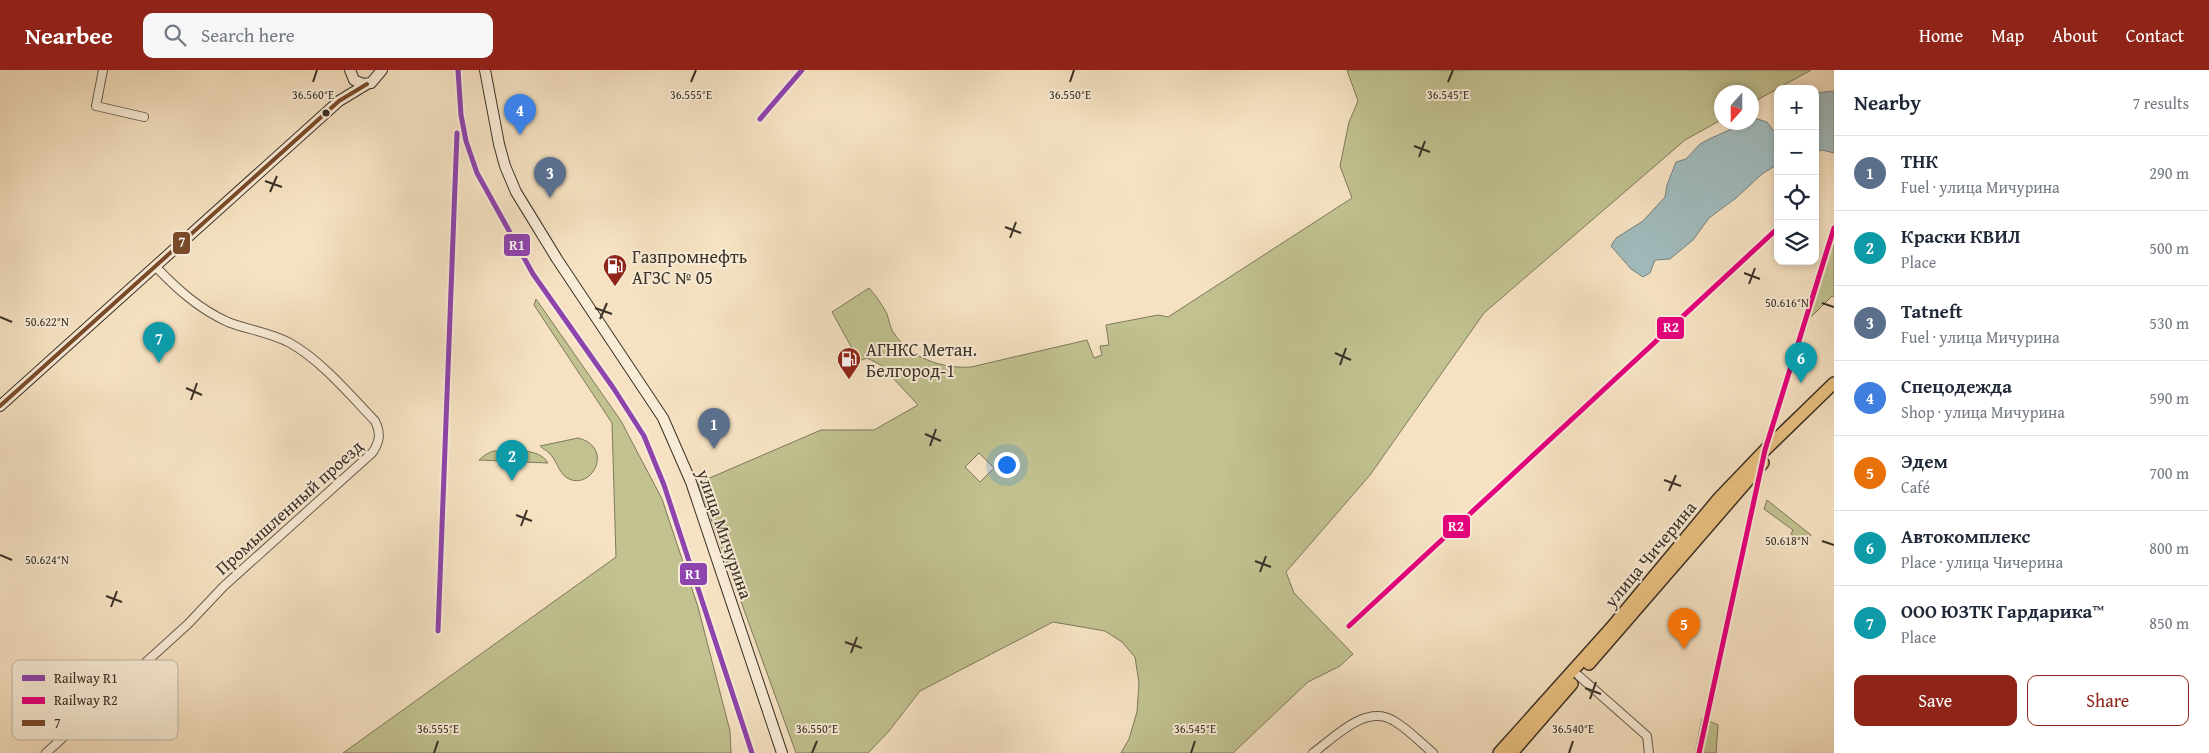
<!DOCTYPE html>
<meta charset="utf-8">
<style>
body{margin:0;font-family:"Gentium Book Plus",serif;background:#f6f6f7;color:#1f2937}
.controls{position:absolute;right:15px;top:15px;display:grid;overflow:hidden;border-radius:10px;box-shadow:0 2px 8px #0003}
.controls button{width:45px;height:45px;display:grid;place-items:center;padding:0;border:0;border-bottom:1px solid #e0e1e3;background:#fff;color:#1f2937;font:25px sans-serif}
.compass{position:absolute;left:1714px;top:15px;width:45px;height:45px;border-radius:50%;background:#fff;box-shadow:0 2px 8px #0003;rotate:201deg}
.you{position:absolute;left:1006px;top:394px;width:18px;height:18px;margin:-12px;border:4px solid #fff;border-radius:50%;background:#1a73e8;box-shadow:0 0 0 8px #1a73e833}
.badge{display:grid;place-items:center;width:32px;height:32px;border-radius:50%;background:#8f2418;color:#fff;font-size:16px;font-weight:700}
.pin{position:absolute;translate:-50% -41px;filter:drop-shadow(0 1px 2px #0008)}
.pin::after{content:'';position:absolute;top:26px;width:18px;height:15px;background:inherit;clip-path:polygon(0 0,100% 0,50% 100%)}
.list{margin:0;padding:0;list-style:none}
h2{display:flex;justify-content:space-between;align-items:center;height:65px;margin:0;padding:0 20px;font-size:21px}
h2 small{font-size:16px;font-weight:400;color:#747a83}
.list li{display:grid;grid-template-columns:32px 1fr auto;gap:15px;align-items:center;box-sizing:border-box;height:75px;padding:0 20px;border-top:1px solid #e0e1e3}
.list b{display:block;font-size:19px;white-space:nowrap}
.list p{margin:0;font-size:16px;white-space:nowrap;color:#747a83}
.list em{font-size:16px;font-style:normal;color:#747a83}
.actions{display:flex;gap:10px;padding:15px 20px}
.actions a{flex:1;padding:11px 0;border:1px solid #8f2418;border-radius:10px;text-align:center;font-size:18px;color:#8f2418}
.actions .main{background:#8f2418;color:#fff}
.icon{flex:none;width:28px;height:28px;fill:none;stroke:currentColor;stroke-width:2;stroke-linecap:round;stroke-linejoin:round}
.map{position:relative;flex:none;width:1834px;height:683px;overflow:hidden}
header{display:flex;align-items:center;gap:30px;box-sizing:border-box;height:70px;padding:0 25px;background:#8f2418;color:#fff}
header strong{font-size:24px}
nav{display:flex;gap:28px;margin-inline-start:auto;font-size:18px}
.search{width:350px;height:45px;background:#f6f6f7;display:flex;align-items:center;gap:12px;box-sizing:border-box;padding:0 18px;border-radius:10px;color:#747a83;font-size:19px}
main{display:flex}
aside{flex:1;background:#fff}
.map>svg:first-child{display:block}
.green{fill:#c1c290;stroke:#7d795c;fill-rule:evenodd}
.water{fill:#a1bbbd;stroke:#778381}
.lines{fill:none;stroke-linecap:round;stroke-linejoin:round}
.street-casing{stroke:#685c4e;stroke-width:10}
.secondary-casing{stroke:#393027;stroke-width:12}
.primary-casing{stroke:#393027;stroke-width:14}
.street{stroke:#f9ecd7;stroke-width:8}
.secondary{stroke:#f9ecd7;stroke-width:10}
.primary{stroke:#ebc181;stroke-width:11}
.bus-1-casing{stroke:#f9ecd7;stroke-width:8}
.bus-1{stroke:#7a4b2a;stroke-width:4}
.rail-1-casing{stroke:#f9ecd7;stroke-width:9}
.rail-2-casing{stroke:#f9ecd7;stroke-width:9}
.rail-1{stroke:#8e44ad;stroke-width:5}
.rail-2{stroke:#e5007d;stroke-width:5}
.ticks{fill:none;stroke:#393027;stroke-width:2}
.bus-dot{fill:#393027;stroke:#f9ecd7;stroke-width:2}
.labels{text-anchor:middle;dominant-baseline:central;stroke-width:4;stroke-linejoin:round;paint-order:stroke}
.poi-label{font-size:18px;fill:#393027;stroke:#f9ecd7;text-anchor:start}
.street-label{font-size:18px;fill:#393027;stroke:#f9ecd7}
.key{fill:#f9ecd7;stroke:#bfb4a2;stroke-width:1}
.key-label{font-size:14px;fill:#393027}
.ticks-label{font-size:12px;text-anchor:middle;fill:#393027;stroke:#f9ecd7;stroke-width:4;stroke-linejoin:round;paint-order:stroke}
.line-badge{stroke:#f9ecd7;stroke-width:2}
.badge-label{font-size:14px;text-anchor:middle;font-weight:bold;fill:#fff}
</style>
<header>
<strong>Nearbee</strong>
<div class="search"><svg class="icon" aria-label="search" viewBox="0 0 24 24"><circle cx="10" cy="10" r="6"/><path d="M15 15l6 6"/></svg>Search here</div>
<nav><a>Home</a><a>Map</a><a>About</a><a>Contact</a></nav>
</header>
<main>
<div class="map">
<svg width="1834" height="683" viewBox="0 0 1834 683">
<rect width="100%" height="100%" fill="#f6e2c2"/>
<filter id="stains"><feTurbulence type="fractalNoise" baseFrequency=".004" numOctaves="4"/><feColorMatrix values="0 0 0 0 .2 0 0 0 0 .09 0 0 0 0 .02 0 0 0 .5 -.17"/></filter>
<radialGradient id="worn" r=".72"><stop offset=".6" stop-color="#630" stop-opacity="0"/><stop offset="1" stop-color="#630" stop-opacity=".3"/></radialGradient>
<!-- green -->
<path class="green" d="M1347 0H1811L1752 33V22H1722L1721 50 1685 70 1484 243 1370 405 1286 502 1294 523 1353 584 1340 596 1308 612 1233 683H1121L1129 669 1137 642 1139 613 1135 587 1122 572 1105 561 1053 552 920 621 889 661 868 683H796L698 413 821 360H874L918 335 881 295 867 288 859 291 832 242 869 218C876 226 882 234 887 244 889 250 890 257 893 262 910 288 942 299 971 297L1087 270 1094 288 1102 285 1100 276 1109 275 1106 255 1158 245 1168 247 1352 128 1340 96 1349 52 1358 31ZM979 383 994 398 980 412 965 397Z
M1834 163V227L1832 226 1807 251Z
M536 229 621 351 662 429 698 537 730 661 731 683H343L616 487 612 353 534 235Z
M578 368C615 377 592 422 567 408 558 402 557 390 549 383 546 380 543 379 540 376Z
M493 381C510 382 538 376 548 393L479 390 485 385Z
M1767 430 1811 465 1804 474 1791 464 1793 460 1764 439Z
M1702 648 1718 655 1716 683H1695Z"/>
<!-- water -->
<path class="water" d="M1834 21V83L1822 80 1815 82V23Z
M1754 48 1767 52 1778 67V94L1762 104 1736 128 1709 148 1693 170 1670 189 1655 190 1650 203 1643 207 1631 199 1611 176 1616 168 1643 151 1665 127 1667 115 1676 92 1686 89 1700 74 1709 69 1745 53 1752 52V49Z"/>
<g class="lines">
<!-- street casing -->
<g class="street-casing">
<path id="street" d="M103 0 96 36 144 47
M1579 606 1647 666 1649 683
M46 683 188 554 224 516 372 383C380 372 381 363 375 351 349 324 323 292 290 273 270 262 248 260 228 252 199 239 177 219 155 196
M1313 683C1334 668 1366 633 1394 651 1408 659 1420 672 1433 683"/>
</g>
<!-- secondary casing -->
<g class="secondary-casing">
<path id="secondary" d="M350 0 354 10 363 14 371 13 382 0
M485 0 499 74 505 96 516 122 557 189 663 348 691 412 782 683
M0 336 339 31 367 14"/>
</g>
<!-- primary casing -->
<g class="primary-casing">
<path id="primary" d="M1589 594 1763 393
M1499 683 1611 558 1719 428 1765 380 1834 313
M1512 683 1572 614"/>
</g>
<!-- street -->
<use href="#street" class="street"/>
<!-- secondary -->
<use href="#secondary" class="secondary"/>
<!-- primary -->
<use href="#primary" class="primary"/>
<!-- bus-1 casing -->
<g class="bus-1-casing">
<path id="bus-1" d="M0 336 339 31 367 14"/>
</g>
<!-- bus-1 -->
<use href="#bus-1" class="bus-1"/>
<!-- rail-1 casing -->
<g class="rail-1-casing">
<path id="rail-1" d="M458 0 461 45 466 71 477 103 533 204 614 319 644 366 664 415 752 683
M760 49 802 0
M438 561 457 63"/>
</g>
<!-- rail-2 casing -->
<g class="rail-2-casing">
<path id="rail-2" d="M1349 556 1778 158
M1699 683 1765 380 1834 158"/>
</g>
<!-- rail-1 -->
<use href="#rail-1" class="rail-1"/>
<!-- rail-2 -->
<use href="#rail-2" class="rail-2"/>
</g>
<!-- ticks -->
<path class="ticks" d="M313 12 317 0M691 12 696 0M1070 12 1074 0M1448 12 1453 0M1414 76 1430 82M1419 87 1425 71M265 111 282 117M270 122 277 106M1005 157 1021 163M1010 168 1016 152M1744 203 1760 209M1749 214 1755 198M1822 233 1834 237M595 238 612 244M0 247 12 252M600 249 607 233M1335 283 1351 290M1340 295 1346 278M186 318 202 325M191 330 197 313M925 364 941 371M930 376 936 359M1664 410 1681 416M1669 421 1676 405M516 445 532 451M521 456 527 440M1822 471 1834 475M0 485 12 490M1255 491 1271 497M1260 502 1266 486M106 526 122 532M111 537 117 521M845 572 862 578M851 583 857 567M1585 618 1601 624M1590 629 1596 612M434 683 438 671M812 683 817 671M1191 683 1195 671M1569 683 1573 671"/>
<!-- icons -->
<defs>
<g id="fuel-pin" transform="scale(1.25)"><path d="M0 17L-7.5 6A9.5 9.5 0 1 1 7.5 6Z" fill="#8f2418" stroke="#f9ecd7"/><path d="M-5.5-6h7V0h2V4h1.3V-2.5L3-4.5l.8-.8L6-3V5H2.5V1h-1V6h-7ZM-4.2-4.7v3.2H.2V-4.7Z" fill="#fff"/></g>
</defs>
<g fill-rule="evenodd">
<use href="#fuel-pin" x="615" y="196"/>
<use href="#fuel-pin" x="849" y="289"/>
</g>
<!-- markers -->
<circle class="bus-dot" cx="326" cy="43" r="4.5"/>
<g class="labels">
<!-- poi labels -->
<g class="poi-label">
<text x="632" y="186">Газпромнефть<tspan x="632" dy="21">АГЗС № 05</tspan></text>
<text x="866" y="279">АГНКС Метан.<tspan x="866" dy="21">Белгород-1</tspan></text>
</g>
<!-- street labels -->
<g class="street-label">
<text transform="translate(289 437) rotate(-42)">Промышленный проезд</text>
<text transform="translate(725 464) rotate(71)">улица Мичурина</text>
<text transform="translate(1650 484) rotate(-50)">улица Чичерина</text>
</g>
</g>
<!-- legend -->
<rect x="12" y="590" width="166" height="80" rx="8" class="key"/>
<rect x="22" y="605" width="23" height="6" fill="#8e44ad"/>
<rect x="22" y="627" width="23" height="7" fill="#e5007d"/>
<rect x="22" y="650" width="23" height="6" fill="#7a4b2a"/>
<g class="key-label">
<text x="54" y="613">Railway R1</text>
<text x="54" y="635">Railway R2</text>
<text x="54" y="658">7</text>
</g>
<g class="ticks-label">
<text x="313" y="29">36.560°E</text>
<text x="691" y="29">36.555°E</text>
<text x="1070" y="29">36.550°E</text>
<text x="1448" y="29">36.545°E</text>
<text x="1787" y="237">50.616°N</text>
<text x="47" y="256">50.622°N</text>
<text x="1787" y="475">50.618°N</text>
<text x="47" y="494">50.624°N</text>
<text x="438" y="663">36.555°E</text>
<text x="817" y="663">36.550°E</text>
<text x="1195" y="663">36.545°E</text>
<text x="1573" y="663">36.540°E</text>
</g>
<g class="line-badge">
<rect x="172" y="161" width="19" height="24" rx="5" fill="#7a4b2a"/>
<rect x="503" y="163" width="28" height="24" rx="5" fill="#8e44ad"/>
<rect x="1656" y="246" width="29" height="24" rx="5" fill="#e5007d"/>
<rect x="1442" y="444" width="29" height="25" rx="5" fill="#e5007d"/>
<rect x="679" y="492" width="29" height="24" rx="5" fill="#8e44ad"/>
</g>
<g class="badge-label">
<text x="182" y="177">7</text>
<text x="517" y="180">R1</text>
<text x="1671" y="262">R2</text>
<text x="1456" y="461">R2</text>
<text x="693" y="509">R1</text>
</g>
<rect width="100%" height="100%" filter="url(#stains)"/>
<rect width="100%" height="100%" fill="url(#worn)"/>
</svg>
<div class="controls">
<button>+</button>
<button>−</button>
<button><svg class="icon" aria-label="locate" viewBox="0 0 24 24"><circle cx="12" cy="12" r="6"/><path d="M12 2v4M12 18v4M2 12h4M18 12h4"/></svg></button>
<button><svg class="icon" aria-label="layers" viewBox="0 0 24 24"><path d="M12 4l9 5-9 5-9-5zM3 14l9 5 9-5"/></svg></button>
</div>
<svg class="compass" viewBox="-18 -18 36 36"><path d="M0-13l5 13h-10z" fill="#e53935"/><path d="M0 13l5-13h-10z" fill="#747a83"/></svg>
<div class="you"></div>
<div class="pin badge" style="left:714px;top:379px;background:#5c6f8a">1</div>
<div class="pin badge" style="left:512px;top:411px;background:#0f9aa8">2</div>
<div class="pin badge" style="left:550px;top:128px;background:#5c6f8a">3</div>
<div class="pin badge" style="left:520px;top:65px;background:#3f7fe0">4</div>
<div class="pin badge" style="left:1684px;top:579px;background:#e8710a">5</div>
<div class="pin badge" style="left:1801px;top:313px;background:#0f9aa8">6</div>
<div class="pin badge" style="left:159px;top:293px;background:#0f9aa8">7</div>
</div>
<aside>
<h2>Nearby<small>7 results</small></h2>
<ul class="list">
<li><span class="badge" style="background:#5c6f8a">1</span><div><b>ТНК</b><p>Fuel · улица Мичурина</p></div><em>290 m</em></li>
<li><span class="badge" style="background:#0f9aa8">2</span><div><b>Краски КВИЛ</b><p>Place</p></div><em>500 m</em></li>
<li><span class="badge" style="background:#5c6f8a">3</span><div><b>Tatneft</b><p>Fuel · улица Мичурина</p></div><em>530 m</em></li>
<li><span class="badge" style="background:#3f7fe0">4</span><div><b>Спецодежда</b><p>Shop · улица Мичурина</p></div><em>590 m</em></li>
<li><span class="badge" style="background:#e8710a">5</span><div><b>Эдем</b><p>Café</p></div><em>700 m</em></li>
<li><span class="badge" style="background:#0f9aa8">6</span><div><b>Автокомплекс</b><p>Place · улица Чичерина</p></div><em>800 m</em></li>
<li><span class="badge" style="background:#0f9aa8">7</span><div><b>ООО ЮЗТК Гардарика™</b><p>Place</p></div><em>850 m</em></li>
</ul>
<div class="actions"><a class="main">Save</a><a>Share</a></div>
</aside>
</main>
